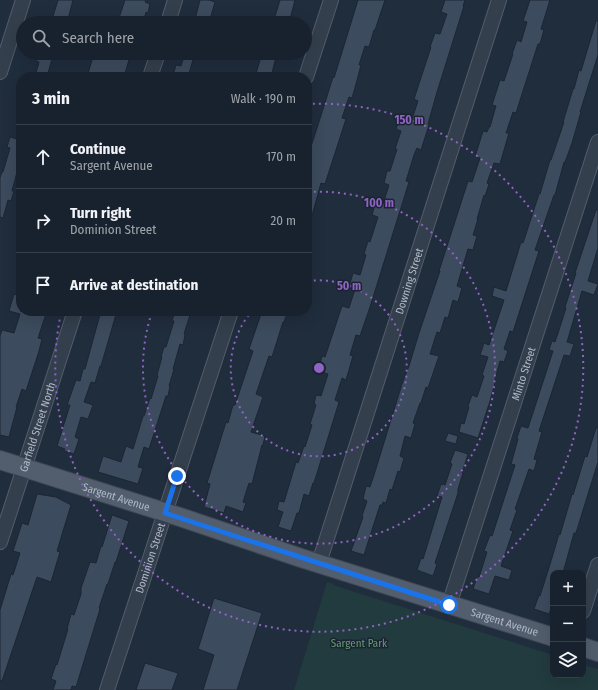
<!DOCTYPE html>
<meta charset="utf-8">
<style>
body{margin:0;font-family:"Fira Sans Condensed",sans-serif;background:#252f3a;color:#f1f3f6}
.controls{position:absolute;right:12px;bottom:12px;display:grid;overflow:hidden;border-radius:8px;box-shadow:0 4px 16px #0002}
.controls button{width:36px;height:36px;display:grid;place-items:center;padding:0;border:0;border-bottom:1px solid #363f4a;background:#18222e;color:#f1f3f6;font:20px sans-serif}
.stop{position:absolute;width:12px;height:12px;margin:-9px;border:3px solid #1a73e8;border-radius:50%;background:#fff}
.stop.end{background:#1a73e8;border-color:#fff;box-shadow:0 1px 4px #0008}
.list{margin:0;padding:0;list-style:none}
h2{display:flex;justify-content:space-between;align-items:center;height:52px;margin:0;padding:0 16px;font-size:17px}
h2 small{font-size:13px;font-weight:400;color:#9fa4aa}
.list li{display:grid;grid-template-columns:26px 1fr auto;gap:12px;align-items:center;box-sizing:border-box;height:64px;padding:0 16px;border-top:1px solid #363f4a}
.list b{display:block;font-size:15px;white-space:nowrap}
.list p{margin:0;font-size:13px;white-space:nowrap;color:#9fa4aa}
.list em{font-size:13px;font-style:normal;color:#9fa4aa}
.icon{flex:none;width:22px;height:22px;fill:none;stroke:currentColor;stroke-width:2;stroke-linecap:round;stroke-linejoin:round}
.map{position:relative;flex:none;width:598px;height:690px;overflow:hidden}
.search{position:absolute;background:#18222e;box-shadow:0 4px 16px #0002;left:16px;top:16px;width:296px;height:44px;display:flex;align-items:center;gap:10px;box-sizing:border-box;padding:0 14px;border-radius:22px;color:#9fa4aa;font-size:15px}
.panel{position:absolute;background:#18222e;box-shadow:0 4px 16px #0002;left:16px;top:72px;width:296px;height:244px;border-radius:16px}
.map>svg:first-child{display:block}
.green{fill:#223b3e}
.building{fill:#3c4b5d;stroke:#1c2634}
.lines{fill:none;stroke-linecap:round;stroke-linejoin:round}
.minor-casing{stroke:#535c6b;stroke-width:16}
.major-casing{stroke:#3e4856;stroke-width:20}
.minor{stroke:#343f4d;stroke-width:14}
.major{stroke:#525e6d;stroke-width:18}
.route{stroke:#1a73e8;stroke-width:5}
.ring{fill:none;stroke:#9064c3;stroke-width:2;stroke-dasharray:2 4}
.labels{text-anchor:middle;dominant-baseline:central;stroke-width:3;stroke-linejoin:round;paint-order:stroke}
.street-label{font-size:11px;fill:#b0b9c9;stroke:#1a2432}
.park-label{font-size:11px;fill:#659c71;stroke:#1a2432}
.centre{fill:#9064c3;stroke:#1a2432;stroke-width:2}
.ring-label{font-size:12px;text-anchor:middle;font-weight:bold;fill:#9064c3;stroke:#1a2432;stroke-width:3;stroke-linejoin:round;paint-order:stroke}
</style>
<div class="map">
<svg width="598" height="690" viewBox="0 0 598 690">
<rect width="100%" height="100%" fill="#202d3d"/>
<!-- green -->
<path class="green" d="M327 582 334 584 333 585 553 655V675H583V665L598 669V690H294Z"/>
<!-- building -->
<path class="building" d="M58 0H73L67 23H51Z
M125 0H146L145 2 150 4 148 13 146 12 143 23H123L118 21Z
M200 0H209L215 2 209 23H194Z
M280 0H295L289 23H273Z
M358 0H385L375 30H374L369 47 365 46 359 65H361L356 84 352 98 349 97 342 118 346 119 325 184 321 183 310 223H307V169L310 161 307 159 317 128 323 109 333 77 334 78Z
M445 0H465L463 6H464L437 92 428 124 429 125 421 150 417 148 414 155 406 181 409 182 370 307 360 336 356 335 350 355 353 356 346 380 342 378 335 400 339 402 314 483H313L309 496 304 494 299 513H297L291 531 278 527 283 512 277 510 279 501 284 502 296 462 298 463 304 446 305 447 312 425 310 424 316 405 314 404 316 395 321 396 328 374 318 371 322 356 325 357 342 306 349 308 355 289 349 287 353 273 360 275 366 255 364 254 368 241 370 242 378 217 372 215 376 201 383 204 389 185 384 183 387 171H390L397 149H395L401 131 396 129 400 116 412 119 418 101 414 99 431 47H430L435 33 440 34 447 14 441 12Z
M530 0H550L541 29 544 30 540 44H538L516 113 513 112 506 133H509L500 164 494 163 487 183 489 184 485 196 484 195 477 219H478L473 235 477 236 473 250 468 249 457 286 462 288 458 302 453 300 448 318 445 317 440 333 437 332 430 354 439 356 428 388 426 387 421 403H420L413 423 415 424 411 438 405 436 400 456 404 458 400 472 398 471 392 490 390 489 386 503 383 502 382 505H380L364 555 351 551 363 517 362 516 367 501 363 499 366 486 370 487 374 475 402 384 409 366 419 333 440 271H439L468 181 472 182 480 158 475 157 483 131 487 132 489 127H490L496 106 492 105 500 80 504 81 513 54H512L517 40 521 42 527 22 523 21Z
M596 21H598V55L580 112H581L572 143 565 162H564L555 195H554L536 247 535 250 539 251 513 332 510 331 504 349 508 351 504 362 500 361 494 383H495L490 401 478 438 459 432 461 423 464 424 469 407 468 406 472 395 477 397 484 376 482 375 488 357 480 355 484 343 489 345 504 300 492 296 494 287 506 291 521 242 523 243 539 194H540L550 160H551L564 122H563L573 89H574L579 70 581 71Z
M38 53H45L53 55 47 77H35L39 62 36 61Z
M94 53 109 58 111 53H131L124 77H87Z
M185 53H195L188 77H181L173 75 176 65 181 66Z
M262 53H277L271 77H255Z
M10 137 21 140V169L18 168 12 191H14L11 201 8 200 3 218 0 217V178L2 172H3L10 148 7 147Z
M596 210H598V248L588 281 598 284 594 295 582 291 567 342 574 344 570 356 564 355 539 431 542 432 534 459 537 460 534 471 529 469 515 509 517 510 510 530 513 531 501 566 512 570 509 580 495 576 489 594 473 589 477 577H479L487 552 484 551 490 535 492 536 515 465 511 464 518 439 517 438 521 426 528 428 553 351 549 350 552 341 555 342 559 330 566 308 565 307 576 273H575Z
M14 294 21 297V312V311H47L38 338 42 339 39 351 26 391 22 389 16 407H17L9 437 0 435V336L2 330 14 333 20 314 9 311Z
M101 311H117L101 366H100L95 383 91 382 84 402 93 405 88 419 81 417 75 437 79 439 74 454 64 451 65 449 57 446 70 405H67L76 380 80 381 83 369H85Z
M175 311 190 315 184 334 185 335 183 345 180 344 173 369H174L169 386H170L168 396H166L149 449 144 447 138 467 143 468 138 484 98 472 103 456 121 462 126 446 133 449 143 416H144L150 398 151 399 158 376 157 375 162 357H161L164 347H166L174 321H172Z
M262 311H288L284 322H283L272 357 269 356 256 394 263 397 251 432 265 436 263 445H262L252 484 249 483 243 502 246 503 243 512 226 506 224 513 204 507 210 484 207 483 226 422 228 423 233 405H235L253 351 249 349Z
M596 428H598V462L576 533H574L563 573H553V609H551L549 614 534 609 539 595 540 596 551 561 559 534 560 535 572 494 573 495 585 456 587 457Z
M448 433 458 436 456 444 445 441Z
M455 450 468 454 462 473H463L458 489V493L435 563 437 564 433 576 417 570 421 558 423 559 442 497 437 496 441 484 445 485 452 464 450 463Z
M37 494 56 497 71 505 57 551 60 552 51 582 37 577 2 681 0 680V610L11 574 13 575 20 553 13 551 22 523 28 525Z
M112 515 129 521 116 562H115L108 584H107L99 608 100 609 76 687 72 686 71 690H53L56 681 51 679 56 664 57 665 68 629H67L71 614 74 615 81 594V588L90 562 96 563 101 546 102 547Z
M214 598 262 613 237 690H203L214 655 198 649Z
M145 663 178 673 172 690H136Z"/>
<g class="lines">
<!-- minor casing -->
<g class="minor-casing">
<g id="minor">
<path d="M168 23 175 0"/>
<path d="M0 72 23 0"/>
<path d="M150 77 158 53"/>
<path d="M306 77 331 0"/>
<path id="s1" d="M0 542 75 311"/>
<path id="s2" d="M319 563 499 0"/>
<path id="s3" d="M449 605 598 142"/>
<path d="M583 611 598 565"/>
<path id="s4" d="M107 690 231 311"/>
</g>
</g>
<!-- major casing -->
<g class="major-casing">
<g id="major">
<path id="s5" d="M0 460 180 517 301 558 553 637"/>
<path d="M583 647 598 652"/>
</g>
</g>
<!-- minor -->
<use href="#minor" class="minor"/>
<!-- major -->
<use href="#major" class="major"/>
</g>
<g class="lines">
<!-- route -->
<path class="route" d="M177 476 165 513 241 538 449 605"/>
</g>
<!-- distance rings -->
<g class="ring">
<path d="M308 281A88 88 0 1 1 252 311"/>
<path d="M308 192A176 176 0 1 1 152 312"/>
<path d="M307 104A264 264 0 1 1 61 313"/>
</g>
<g class="labels">
<!-- street labels -->
<g class="street-label">
<text stroke="none"><textPath href="#s2" startOffset="296">Downing Street</textPath></text>
<text stroke="none"><textPath href="#s3" startOffset="243">Minto Street</textPath></text>
<text stroke="none"><textPath href="#s1" startOffset="121">Garfield Street North</textPath></text>
<text stroke="none"><textPath href="#s5" startOffset="122">Sargent Avenue</textPath></text>
<text stroke="none"><textPath href="#s4" startOffset="139">Dominion Street</textPath></text>
<text stroke="none"><textPath href="#s5" startOffset="530">Sargent Avenue</textPath></text>
</g>
<!-- park labels -->
<g class="park-label">
<text x="359" y="643">Sargent Park</text>
</g>
</g>
<circle cx="319" cy="368" r="6" class="centre"/>
<g class="ring-label">
<text x="409" y="124">150 m</text>
<text x="379" y="207">100 m</text>
<text x="349" y="290">50 m</text>
</g>
</svg>
<div class="controls">
<button>+</button>
<button>−</button>
<button><svg class="icon" aria-label="layers" viewBox="0 0 24 24"><path d="M12 4l9 5-9 5-9-5zM3 14l9 5 9-5"/></svg></button>
</div>
<div class="stop" style="left:449px;top:605px"></div>
<div class="stop end" style="left:177px;top:476px"></div>
<div class="search"><svg class="icon" aria-label="search" viewBox="0 0 24 24"><circle cx="10" cy="10" r="6"/><path d="M15 15l6 6"/></svg>Search here</div>
<section class="panel">
<h2>3 min<small>Walk · 190 m</small></h2>
<ul class="list">
<li><svg class="icon" aria-label="ahead" viewBox="0 0 24 24"><path d="M12 20V5M6 11l6-6 6 6"/></svg><div><b>Continue</b><p>Sargent Avenue</p></div><em>170 m</em></li>
<li><svg class="icon" aria-label="right" viewBox="0 0 24 24"><path d="M7 20v-9h11M14 6l5 5-5 5"/></svg><div><b>Turn right</b><p>Dominion Street</p></div><em>20 m</em></li>
<li><svg class="icon" aria-label="arrive" viewBox="0 0 24 24"><path d="M6 21V4h12l-3 4 3 4H6"/></svg><div><b>Arrive at destination</b></div></li>
</ul>
</section>
</div>
